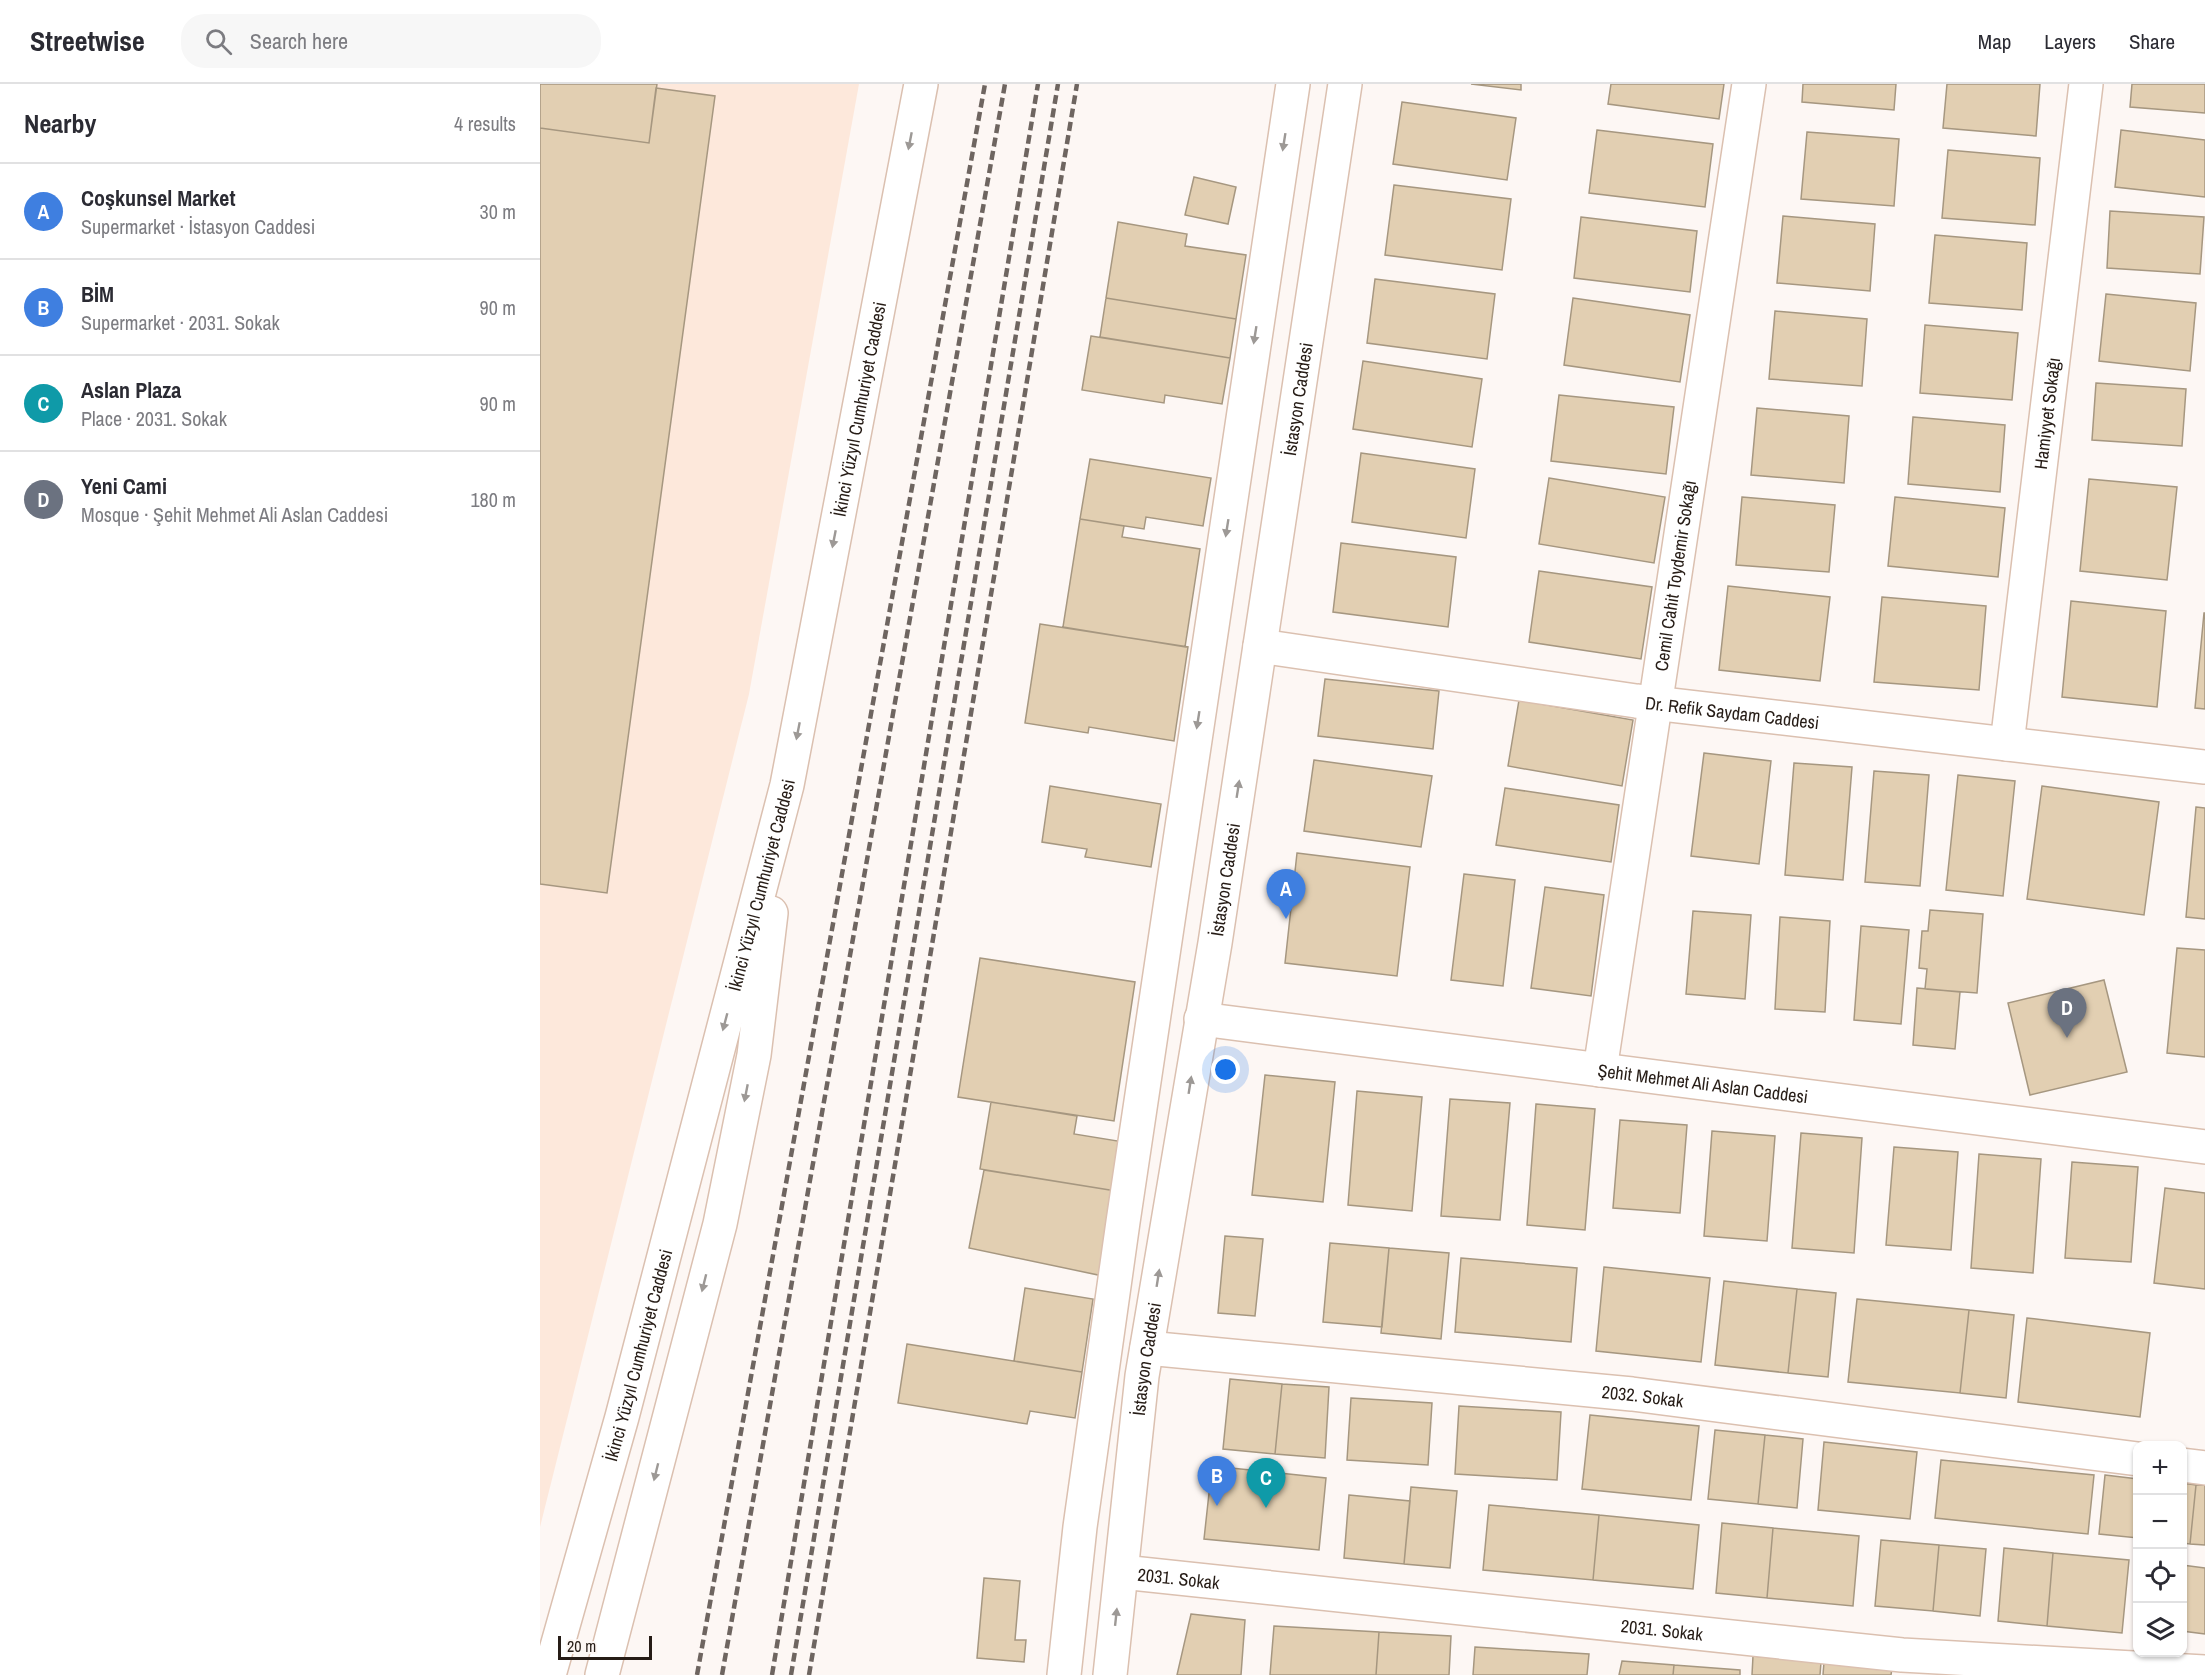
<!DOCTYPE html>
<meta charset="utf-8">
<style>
body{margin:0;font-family:"Archivo Narrow",sans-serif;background:#f7f7f7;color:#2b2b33}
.controls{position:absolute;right:18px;bottom:18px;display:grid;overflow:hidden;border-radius:12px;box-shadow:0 2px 4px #0004}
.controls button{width:54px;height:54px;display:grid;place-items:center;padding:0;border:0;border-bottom:2px solid #e1e1e2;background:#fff;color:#2b2b33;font:30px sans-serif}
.scale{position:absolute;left:18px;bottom:15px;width:94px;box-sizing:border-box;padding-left:6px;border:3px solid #261c16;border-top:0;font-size:16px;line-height:21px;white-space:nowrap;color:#261c16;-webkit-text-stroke:4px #fdf7f4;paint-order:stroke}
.you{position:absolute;left:686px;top:986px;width:21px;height:21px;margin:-15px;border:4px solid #fff;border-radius:50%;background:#1a73e8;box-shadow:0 0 0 9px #1a73e833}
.badge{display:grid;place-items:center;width:39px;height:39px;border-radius:50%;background:#1a73e8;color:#fff;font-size:20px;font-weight:700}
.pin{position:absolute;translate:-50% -50px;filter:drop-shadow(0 2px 3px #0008)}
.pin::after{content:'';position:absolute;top:32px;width:21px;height:18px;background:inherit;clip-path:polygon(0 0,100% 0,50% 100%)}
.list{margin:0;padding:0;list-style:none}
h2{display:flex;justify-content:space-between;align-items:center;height:78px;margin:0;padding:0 24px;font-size:26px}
h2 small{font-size:20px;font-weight:400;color:#7c7c81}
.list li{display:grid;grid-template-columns:39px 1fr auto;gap:18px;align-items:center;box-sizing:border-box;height:96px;padding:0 24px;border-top:2px solid #e1e1e2}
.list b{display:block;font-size:22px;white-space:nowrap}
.list p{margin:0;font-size:20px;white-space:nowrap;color:#7c7c81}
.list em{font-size:20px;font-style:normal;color:#7c7c81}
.icon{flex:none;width:33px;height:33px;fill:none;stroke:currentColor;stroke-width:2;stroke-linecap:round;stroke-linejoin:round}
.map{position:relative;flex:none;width:1665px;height:1591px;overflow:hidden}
header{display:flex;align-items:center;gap:36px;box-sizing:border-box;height:84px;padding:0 30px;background:#fff;border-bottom:2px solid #e1e1e2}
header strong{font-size:28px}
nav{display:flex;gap:33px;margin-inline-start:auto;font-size:21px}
.search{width:420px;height:54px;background:#f7f7f7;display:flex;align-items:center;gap:15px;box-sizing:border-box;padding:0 21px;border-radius:24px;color:#7c7c81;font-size:22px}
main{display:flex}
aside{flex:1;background:#fff}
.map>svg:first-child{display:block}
.built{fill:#fde8db}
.building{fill:#e2cfb2;stroke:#a69780;stroke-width:1.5}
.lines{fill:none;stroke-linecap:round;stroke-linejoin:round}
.minor-casing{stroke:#dbc0b0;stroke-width:36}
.major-casing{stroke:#dbc0b0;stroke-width:36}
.minor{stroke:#fff;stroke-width:33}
.major{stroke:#fff;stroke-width:33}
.rail{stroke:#6e6560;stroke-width:4.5;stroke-dasharray:9 4.5;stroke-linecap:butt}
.oneway{fill:#9d9996}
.labels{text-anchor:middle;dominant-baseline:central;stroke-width:5;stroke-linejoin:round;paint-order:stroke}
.street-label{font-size:18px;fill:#261c16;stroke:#fdf7f4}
</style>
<header>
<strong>Streetwise</strong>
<div class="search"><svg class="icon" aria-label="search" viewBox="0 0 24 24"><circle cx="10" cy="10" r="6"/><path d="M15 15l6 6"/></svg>Search here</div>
<nav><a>Map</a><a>Layers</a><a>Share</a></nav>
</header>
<main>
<aside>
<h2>Nearby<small>4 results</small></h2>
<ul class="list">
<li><span class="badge" style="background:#3f7fe0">A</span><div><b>Coşkunsel Market</b><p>Supermarket · İstasyon Caddesi</p></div><em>30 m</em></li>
<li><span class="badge" style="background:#3f7fe0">B</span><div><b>BİM</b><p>Supermarket · 2031. Sokak</p></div><em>90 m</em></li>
<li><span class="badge" style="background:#0f9aa8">C</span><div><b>Aslan Plaza</b><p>Place · 2031. Sokak</p></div><em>90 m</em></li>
<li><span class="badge" style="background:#6b7280">D</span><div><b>Yeni Cami</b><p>Mosque · Şehit Mehmet Ali Aslan Caddesi</p></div><em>180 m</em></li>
</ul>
</aside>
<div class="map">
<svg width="1665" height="1591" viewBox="0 0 1665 1591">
<rect width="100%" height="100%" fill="#fdf7f4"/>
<!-- built -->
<path class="built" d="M0 0H319L209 610 0 1443Z"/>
<!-- building -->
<path class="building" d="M0 0H117L109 59 0 44Z
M931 0H981V6Z
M1071 0H1184L1179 35 1068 20Z
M1263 0H1356L1354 26 1262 18Z
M1407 0H1500L1496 52 1403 44Z
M1592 0H1665V29L1590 23Z
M116 4 175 12 67 809 0 800V44L109 59Z
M862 18 976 34 967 96 853 80Z
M1057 46 1173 60 1165 123 1049 109Z
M1581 46 1665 56V113L1575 103Z
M1267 48 1359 55 1354 122 1261 115Z
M1408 66 1500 74 1495 141 1402 134Z
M654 93 696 103 688 140 645 131Z
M854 101 971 115 962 186 845 171Z
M1570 127 1664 133 1660 190 1567 184Z
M1243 132 1335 140 1330 207 1237 199Z
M1041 133 1157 147 1150 208 1034 194Z
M578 138 647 150 645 162 706 171 696 235 566 214Z
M1395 151 1487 159 1482 226 1389 219Z
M835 195 955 210 947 275 827 259Z
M1566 210 1656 219 1650 287 1559 277Z
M566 214 696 235 690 274 560 253Z
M1033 214 1150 231 1140 298 1024 281Z
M1235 227 1327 235 1322 302 1229 295Z
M1385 241 1478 249 1472 316 1380 309Z
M551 252 690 274 682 320 625 311 624 319 542 306Z
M823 277 942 295 932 363 813 345Z
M1556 299 1646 305 1642 362 1552 356Z
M1019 311 1134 323 1126 390 1011 377Z
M1217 324 1309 332 1304 399 1211 391Z
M1373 333 1465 341 1460 408 1368 400Z
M821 369 935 385 926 454 812 438Z
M550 375 671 394 663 442 606 433 604 445 540 435Z
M1009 394 1125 413 1114 479 999 460Z
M1549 395 1637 403 1627 496 1540 487Z
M1202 413 1295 421 1289 488 1196 481Z
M1355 413 1465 424 1458 493 1348 482Z
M540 435 584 442 582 453 660 465 645 563 523 543Z
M801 459 916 473 908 543 793 528Z
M999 487 1112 503 1101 575 989 558Z
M1188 502 1290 513 1280 597 1179 586Z
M1342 513 1446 522 1439 606 1334 598Z
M1531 517 1626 527 1617 623 1522 613Z
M1664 529H1665V625L1655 624Z
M500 540 648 563 634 657 549 643 548 649 485 639Z
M785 595 899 607 893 665 778 652Z
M979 616 1093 636 1082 702 968 682Z
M1164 669 1231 677 1219 780 1151 772Z
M774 676 892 692 881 763 764 747Z
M1254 679 1312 683 1303 796 1245 791Z
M1334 687 1389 691 1380 802 1325 798Z
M1418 691 1475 697 1463 812 1406 806Z
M510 702 621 720 611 783 545 773 547 765 502 758Z
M1502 702 1619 718 1604 831 1487 815Z
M965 704 1079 721 1071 778 956 761Z
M1656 723 1665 724V835L1646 833Z
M757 769 870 783 857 892 745 879Z
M924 790 975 796 963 902 911 896Z
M1005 803 1064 811 1051 912 991 904Z
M1390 826 1443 830 1437 909 1385 905 1387 885 1379 884 1382 847H1388Z
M1153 827 1211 831 1205 915 1146 910Z
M1240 833 1290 837 1285 928 1235 925Z
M1321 842 1369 846 1361 940 1314 936Z
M1637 864 1665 866V973L1627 969Z
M440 874 595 898 574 1037 418 1013Z
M1564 896 1587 988 1490 1011 1468 919Z
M1377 904 1420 908 1415 965 1373 961Z
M725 991 795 998 783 1118 712 1111Z
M817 1007 882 1013 872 1127 808 1121Z
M910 1015 970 1019 960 1136 901 1132Z
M451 1018 537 1032 534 1050 584 1058 576 1107 440 1085Z
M996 1020 1055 1025 1045 1146 987 1141Z
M1080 1036 1147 1041 1140 1129 1073 1124Z
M1172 1047 1235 1052 1227 1157 1164 1152Z
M1261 1049 1322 1054 1314 1169 1252 1164Z
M1354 1063 1418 1068 1411 1166 1346 1161Z
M1439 1070 1501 1075 1493 1189 1431 1184Z
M1532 1078 1598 1083 1591 1178 1525 1174Z
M444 1086 576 1107 563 1192 429 1164Z
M1625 1104 1665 1109V1205L1614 1199Z
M685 1152 723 1155 715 1232 678 1229Z
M790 1159 849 1164 842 1243 783 1238Z
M849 1164 909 1169 901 1255 841 1249Z
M921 1174 1037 1184 1031 1258 915 1248Z
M1064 1183 1170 1194 1161 1278 1056 1267Z
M1184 1197 1257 1205 1248 1289 1175 1281Z
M485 1204 553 1215 542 1288 474 1277Z
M1257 1205 1296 1209 1288 1293 1248 1289Z
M1317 1215 1429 1226 1420 1309 1308 1298Z
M1429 1226 1474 1231 1466 1314 1420 1309Z
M1487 1234 1610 1249 1600 1333 1478 1318Z
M367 1260 542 1288 535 1334 490 1327 487 1340 358 1319Z
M690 1295 742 1300 735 1370 683 1365Z
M742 1300 789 1303 785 1374 735 1370Z
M811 1314 892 1319 888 1381 807 1376Z
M919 1322 1021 1328 1017 1396 915 1390Z
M1050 1331 1159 1342 1151 1416 1042 1405Z
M1175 1346 1225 1351 1218 1420 1168 1415Z
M1225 1351 1263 1355 1257 1424 1218 1420Z
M1284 1358 1377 1368 1370 1435 1278 1426Z
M1401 1376 1554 1391 1548 1450 1395 1434Z
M672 1382 786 1394 779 1466 664 1455Z
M1565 1391 1598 1395V1454L1559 1450Z
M1642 1399 1656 1401 1650 1460 1642 1459Z
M1656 1401H1665V1461L1650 1460Z
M871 1403 917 1407 910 1484 864 1480Z
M809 1411 870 1417 864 1480 804 1474Z
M949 1421 1059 1431 1053 1496 943 1486Z
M1059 1431 1159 1441 1153 1505 1053 1496Z
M1182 1439 1233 1444 1227 1514 1176 1509Z
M1233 1444 1319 1452 1313 1522 1227 1514Z
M1341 1456 1399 1461 1393 1527 1335 1522Z
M1399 1461 1446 1465 1440 1532 1393 1527Z
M1464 1464 1513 1469 1507 1542 1458 1537Z
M1513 1469 1589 1476 1582 1549 1507 1542Z
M1642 1481 1665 1484V1550L1642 1547Z
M444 1494 480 1497 475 1556H486L484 1578 437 1574Z
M651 1530 705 1536 701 1591H637Z
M734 1542 839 1548 836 1591H730Z
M839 1548 911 1552 909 1591H836Z
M935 1563 1049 1570 1047 1591H933Z
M1213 1572 1281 1578 1280 1591H1212Z
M1082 1577 1134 1581 1133 1591H1079Z
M1284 1578 1352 1584 1351 1591H1283Z
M1134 1581 1200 1586V1591H1133Z"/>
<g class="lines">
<!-- minor casing -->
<g class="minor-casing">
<g id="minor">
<path id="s1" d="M720 562 1096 617 1665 683"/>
<path id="s2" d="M1467 660 1546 0"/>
<path id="s3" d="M661 935 1665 1063"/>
<path id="s4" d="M1060 986 1209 0"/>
<path id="s5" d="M607 1264 1092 1310 1598 1375"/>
<path d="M1642 1381 1665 1384"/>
<path id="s6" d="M582 1488 1362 1571 1665 1588"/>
</g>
</g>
<!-- major casing -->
<g class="major-casing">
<g id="major">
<path id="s7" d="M9 1591 82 1333 247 701 381 0"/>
<path d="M62 1591 180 1140 214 971 231 829"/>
<path d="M524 1591 540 1443 583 1138 753 0"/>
<path id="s8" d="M570 1591 602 1292 675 859 805 0"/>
</g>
</g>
<!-- minor -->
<use href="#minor" class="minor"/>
<!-- major -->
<use href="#major" class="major"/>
<!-- rail -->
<path class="rail" d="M157 1591 445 0
M182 1591 465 0
M232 1591 498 0
M251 1591 518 0
M269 1591 537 0"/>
</g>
<!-- one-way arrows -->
<defs><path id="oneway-solid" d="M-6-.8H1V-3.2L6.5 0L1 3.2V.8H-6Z" transform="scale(1.5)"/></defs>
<g class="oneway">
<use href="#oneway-solid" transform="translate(370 57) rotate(101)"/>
<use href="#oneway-solid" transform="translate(744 58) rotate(99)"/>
<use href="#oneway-solid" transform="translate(715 251) rotate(99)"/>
<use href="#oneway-solid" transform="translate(687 444) rotate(99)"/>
<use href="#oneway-solid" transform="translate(294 455) rotate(101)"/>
<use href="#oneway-solid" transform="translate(658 636) rotate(99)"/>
<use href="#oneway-solid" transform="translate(258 647) rotate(101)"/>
<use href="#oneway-solid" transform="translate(698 705) rotate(-81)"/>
<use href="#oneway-solid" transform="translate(185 938) rotate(105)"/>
<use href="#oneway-solid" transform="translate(650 1001) rotate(-81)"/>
<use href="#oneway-solid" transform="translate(206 1009) rotate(101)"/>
<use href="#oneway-solid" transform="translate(618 1194) rotate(-81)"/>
<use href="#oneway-solid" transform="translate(164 1199) rotate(104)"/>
<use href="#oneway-solid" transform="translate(116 1388) rotate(104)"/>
<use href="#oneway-solid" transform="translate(576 1533) rotate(-84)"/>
</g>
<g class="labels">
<!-- street labels -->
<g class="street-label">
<text stroke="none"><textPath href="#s8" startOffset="1290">İstasyon Caddesi</textPath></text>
<text stroke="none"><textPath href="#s7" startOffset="1304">İkinci Yüzyıl Cumhuriyet Caddesi</textPath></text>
<text stroke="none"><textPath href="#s2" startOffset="333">Hamiyyet Sokağı</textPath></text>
<text stroke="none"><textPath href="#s4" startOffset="500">Cemil Cahit Toydemir Sokağı</textPath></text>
<text stroke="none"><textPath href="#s1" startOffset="477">Dr. Refik Saydam Caddesi</textPath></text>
<text stroke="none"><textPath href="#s8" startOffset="804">İstasyon Caddesi</textPath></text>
<text stroke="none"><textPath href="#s7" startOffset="818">İkinci Yüzyıl Cumhuriyet Caddesi</textPath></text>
<text stroke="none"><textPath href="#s3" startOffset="506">Şehit Mehmet Ali Aslan Caddesi</textPath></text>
<text stroke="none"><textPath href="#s7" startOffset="332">İkinci Yüzyıl Cumhuriyet Caddesi</textPath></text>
<text stroke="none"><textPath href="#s8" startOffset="318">İstasyon Caddesi</textPath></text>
<text stroke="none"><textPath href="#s5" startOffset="498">2032. Sokak</textPath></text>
<text stroke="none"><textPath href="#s6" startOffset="57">2031. Sokak</textPath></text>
<text stroke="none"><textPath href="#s6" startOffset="543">2031. Sokak</textPath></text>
</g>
</g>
</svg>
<div class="controls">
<button>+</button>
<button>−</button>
<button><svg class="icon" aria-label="locate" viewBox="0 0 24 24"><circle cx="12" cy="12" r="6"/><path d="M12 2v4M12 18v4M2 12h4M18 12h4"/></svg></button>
<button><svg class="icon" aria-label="layers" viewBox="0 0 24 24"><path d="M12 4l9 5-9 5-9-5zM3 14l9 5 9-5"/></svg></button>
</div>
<div class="scale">20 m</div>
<div class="you"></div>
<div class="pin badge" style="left:746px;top:835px;background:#3f7fe0">A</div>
<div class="pin badge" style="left:677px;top:1422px;background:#3f7fe0">B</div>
<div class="pin badge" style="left:726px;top:1424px;background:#0f9aa8">C</div>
<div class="pin badge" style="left:1527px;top:954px;background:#6b7280">D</div>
</div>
</main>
